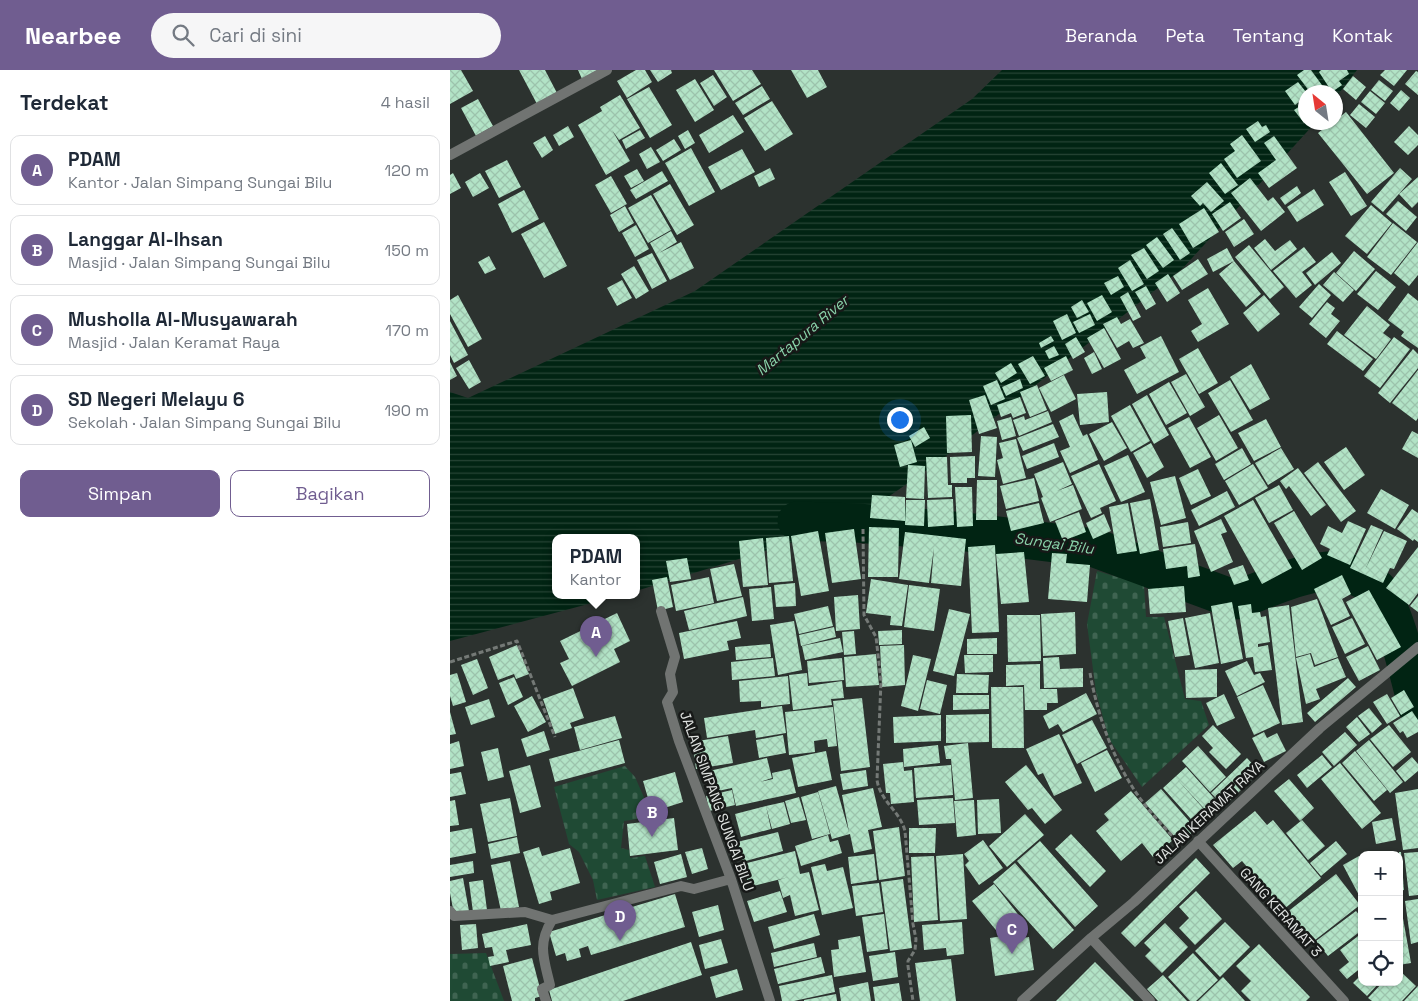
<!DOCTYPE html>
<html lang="id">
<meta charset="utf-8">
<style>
body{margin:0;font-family:"Space Grotesk",sans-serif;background:#f6f6f7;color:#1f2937}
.controls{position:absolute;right:15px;bottom:15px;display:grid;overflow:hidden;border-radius:10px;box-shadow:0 1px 4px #0004}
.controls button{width:45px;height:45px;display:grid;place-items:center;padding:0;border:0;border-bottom:1px solid #e0e1e3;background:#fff;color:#1f2937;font:25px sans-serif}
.compass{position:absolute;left:848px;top:15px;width:45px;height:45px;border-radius:50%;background:#fff;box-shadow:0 1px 4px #0004;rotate:330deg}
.you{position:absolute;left:449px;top:349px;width:18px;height:18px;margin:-12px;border:4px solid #fff;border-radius:50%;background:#1a73e8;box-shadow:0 0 0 8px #1a73e833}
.badge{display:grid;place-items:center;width:32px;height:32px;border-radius:50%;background:#705d90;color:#fff;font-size:16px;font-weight:700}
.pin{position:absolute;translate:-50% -41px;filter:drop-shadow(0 1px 2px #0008)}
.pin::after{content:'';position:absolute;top:26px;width:18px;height:15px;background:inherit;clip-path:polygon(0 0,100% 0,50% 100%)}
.popup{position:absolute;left:102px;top:464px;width:88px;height:65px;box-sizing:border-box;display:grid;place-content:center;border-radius:10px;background:#fff;filter:drop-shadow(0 1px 4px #0005);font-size:16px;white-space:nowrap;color:#747a83}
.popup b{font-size:19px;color:#1f2937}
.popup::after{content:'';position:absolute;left:50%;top:100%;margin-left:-10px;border:10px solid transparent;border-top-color:#fff}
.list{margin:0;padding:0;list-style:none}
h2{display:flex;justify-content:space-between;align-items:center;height:65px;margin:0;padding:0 20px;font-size:21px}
h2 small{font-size:16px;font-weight:400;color:#747a83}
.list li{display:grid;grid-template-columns:32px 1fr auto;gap:15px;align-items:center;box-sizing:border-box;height:70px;margin:0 10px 10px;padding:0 10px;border:1px solid #e0e1e3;border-radius:10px}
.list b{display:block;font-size:19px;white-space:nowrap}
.list p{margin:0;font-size:16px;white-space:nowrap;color:#747a83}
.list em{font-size:16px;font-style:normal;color:#747a83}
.actions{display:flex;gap:10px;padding:15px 20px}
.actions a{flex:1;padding:11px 0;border:1px solid #705d90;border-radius:10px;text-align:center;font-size:18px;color:#705d90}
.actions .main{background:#705d90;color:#fff}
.icon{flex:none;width:28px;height:28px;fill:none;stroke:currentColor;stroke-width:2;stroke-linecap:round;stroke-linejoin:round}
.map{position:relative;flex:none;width:968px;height:931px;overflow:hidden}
header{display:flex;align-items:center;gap:30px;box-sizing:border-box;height:70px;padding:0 25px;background:#705d90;color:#fff}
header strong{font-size:24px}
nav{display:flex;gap:28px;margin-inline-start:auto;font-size:18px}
.search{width:350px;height:45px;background:#f6f6f7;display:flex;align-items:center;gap:12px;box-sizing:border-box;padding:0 18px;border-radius:28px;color:#747a83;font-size:19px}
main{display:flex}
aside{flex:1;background:#fff}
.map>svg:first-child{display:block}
.cemetery{fill:url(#cemetery-stones)}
.water{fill:url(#water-rules)}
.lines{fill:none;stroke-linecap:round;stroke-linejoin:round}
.river{stroke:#012413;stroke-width:39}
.building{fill:url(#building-cross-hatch)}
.path{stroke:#747976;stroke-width:3;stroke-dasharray:5 2.5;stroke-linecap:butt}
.minor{stroke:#717472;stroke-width:10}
.tertiary{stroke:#717472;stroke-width:10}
.labels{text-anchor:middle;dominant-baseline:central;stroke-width:5;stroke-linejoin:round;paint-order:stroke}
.street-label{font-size:14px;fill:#e0e3e1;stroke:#171918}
.water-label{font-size:15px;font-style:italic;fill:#89d2a9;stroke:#171918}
</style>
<header>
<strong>Nearbee</strong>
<div class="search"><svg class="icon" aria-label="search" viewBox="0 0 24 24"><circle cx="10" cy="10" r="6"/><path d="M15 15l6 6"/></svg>Cari di sini</div>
<nav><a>Beranda</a><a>Peta</a><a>Tentang</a><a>Kontak</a></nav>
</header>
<main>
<aside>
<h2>Terdekat<small>4 hasil</small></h2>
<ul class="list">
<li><span class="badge">A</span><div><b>PDAM</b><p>Kantor · Jalan Simpang Sungai Bilu</p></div><em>120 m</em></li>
<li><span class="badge">B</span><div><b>Langgar Al-Ihsan</b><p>Masjid · Jalan Simpang Sungai Bilu</p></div><em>150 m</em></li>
<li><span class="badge">C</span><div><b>Musholla Al-Musyawarah</b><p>Masjid · Jalan Keramat Raya</p></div><em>170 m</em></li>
<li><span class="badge">D</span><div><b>SD Negeri Melayu 6</b><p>Sekolah · Jalan Simpang Sungai Bilu</p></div><em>190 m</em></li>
</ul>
<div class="actions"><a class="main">Simpan</a><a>Bagikan</a></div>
</aside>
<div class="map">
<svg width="968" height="931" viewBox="0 0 968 931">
<defs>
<pattern id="cemetery-stones" width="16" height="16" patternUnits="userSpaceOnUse" patternTransform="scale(1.25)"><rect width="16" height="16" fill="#1f4a34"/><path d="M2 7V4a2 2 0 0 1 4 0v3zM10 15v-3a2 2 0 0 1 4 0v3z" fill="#3f6451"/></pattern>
<pattern id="water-rules" width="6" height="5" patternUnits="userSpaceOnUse" patternTransform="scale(1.25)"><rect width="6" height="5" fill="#012413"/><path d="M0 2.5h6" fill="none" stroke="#264435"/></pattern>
<pattern id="building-cross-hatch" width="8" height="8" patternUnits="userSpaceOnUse" patternTransform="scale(1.25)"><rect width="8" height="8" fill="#b2e3c6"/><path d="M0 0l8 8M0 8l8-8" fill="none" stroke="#9cc3ac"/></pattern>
</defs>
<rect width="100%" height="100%" fill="#2c322f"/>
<!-- cemetery -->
<path class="cemetery" d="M647 501 694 515 696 547H714L735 629 751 631 759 655 692 717 659 669 646 622 637 554Z
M175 696 185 707 196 732 194 748 174 751 171 778 179 780 180 788 195 786 205 817 147 830 143 810 129 782 119 774 104 717Z
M36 883 54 931H0V884Z"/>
<!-- water -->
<path class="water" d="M552 0H907L886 27V22H856V52L865 53 733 198 491 390 398 455 186 521V468H106V526H168L0 571V322L18 328 245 221 522 29Z"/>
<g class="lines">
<!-- river -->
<path class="river" d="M347 451 407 453 516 462 645 478 786 530C815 520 846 504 878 501 895 500 914 507 927 519 944 535 961 613 968 638"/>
</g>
<!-- building -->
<path class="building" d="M0 0H11L23 21 0 34Z
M69 0H95L107 23 87 34Z
M128 0H148L132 9Z
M186 0H195L202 12 177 28 167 11Z
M200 0H221L222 3 208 12Z
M264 0H302L311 14 283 31Z
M341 0H368L377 17 357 28Z
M854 0H861L877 22H860L847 5Z
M871 0H897L899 4 889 11 892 15 882 22 869 2Z
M935 0H957L944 16 930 5Z
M966 1 968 2V25L955 14Z
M263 5 277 27 264 36 250 13Z
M903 6 916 17 906 30 893 19Z
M245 9 264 40 245 52 226 20Z
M929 10 943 21 935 31 921 20Z
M848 12 856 22V27L845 35 835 21Z
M312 16 320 29 293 45 285 33Z
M199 17 222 55 200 68 177 29Z
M951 20 960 28 949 41 940 33Z
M920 21 935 33 926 44 911 32Z
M170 25 190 58 169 70 162 60 180 91 156 105 128 55 152 41 150 37Z
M28 29 43 56 26 66 11 38Z
M322 31 343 64 315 81 294 48Z
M856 32V51L854 53 844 40Z
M909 34 925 47 916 58 900 45Z
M896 42 944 103 917 124 868 63 882 52H886V50Z
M283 45 294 62 259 83 249 65Z
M808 51 812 57 816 55 820 62 805 72 796 59Z
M118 56 124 67 109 76 103 65Z
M959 56 968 65V75L958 85 944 72Z
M190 60 195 68 176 79 172 70Z
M238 60 245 73 235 79 228 66Z
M792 65 811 91 787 108 774 89 785 81 780 74Z
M95 66 103 80 92 88 83 73Z
M824 66 847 98 819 118 808 103 826 90 814 73Z
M224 69 231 80 213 91 206 80Z
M201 77 210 92 197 99 189 84Z
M241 78 265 122 239 136 215 93Z
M292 79 305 102 271 120 258 97Z
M57 90 71 117 49 128 35 101Z
M771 93 788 115 775 124 759 103Z
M320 98 325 109 309 117 304 106Z
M950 98 962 109 933 142 921 132Z
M187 99 194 111 181 118 174 106Z
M212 101 218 111 186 129 180 120Z
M895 102 917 136 901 146 879 112Z
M3 103 11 118 0 124V105Z
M30 103 39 118 23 127 15 112Z
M161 106 177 134 161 143 145 115Z
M968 107V132L962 138 949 124Z
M800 108 818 131 823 127 835 142 811 161 781 123Z
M757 112 774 131 761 142 753 133 750 136 741 126Z
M220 114 244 155 227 165 203 124Z
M847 116 851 123 835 135 830 128Z
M864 119 874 135 847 152 837 137Z
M74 120 89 149 62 163 48 134Z
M201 125 221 160 198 173 178 138Z
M948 131 967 147 956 161 936 144Z
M780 132 791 148 773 161 762 144Z
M921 135 942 153 917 184 895 166Z
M175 136 184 153 169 162 160 145Z
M754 138 769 162 743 178 729 154Z
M794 149 804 164 784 177 775 162Z
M94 152 117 196 94 208 71 164Z
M943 153 967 172 941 205 917 187Z
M186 155 199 179 185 187 172 163Z
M722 158 740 183 730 190 713 164Z
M221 161 227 172 209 183 231 172 244 198 220 210 200 173Z
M707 167 724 190 713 198 696 175Z
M815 169 825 181 840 170 847 179 821 200 804 178Z
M968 172V205L959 216 944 203Z
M799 175 834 217 820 229 785 187Z
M854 177 866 192 852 202 862 215 846 228 823 201Z
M694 178 709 201 697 209 681 185Z
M777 178 784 191 763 202 757 189Z
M904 181 925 199 906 221 886 203Z
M882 182 891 193 865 215 856 203Z
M202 183 217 211 202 219 187 190Z
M39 186 46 199 35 204 28 192Z
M748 189 758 204 732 220 723 206Z
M680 190 694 214 682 221 668 198Z
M784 191 811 224 796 237 769 204Z
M184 196 199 221 186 229 171 204Z
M926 201 946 217 928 240 907 224Z
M884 202 904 220 893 232 873 215Z
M718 204 730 223 717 232 705 213Z
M668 206 674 217 661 225 654 213Z
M172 210 182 228 167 236 157 218Z
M869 214 881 225 862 248 849 237Z
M696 216 706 234 696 240 685 222Z
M758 218 779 254 748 272 741 261 752 254 738 230Z
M678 222 691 247 683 251 670 227Z
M958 223 968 231V278L951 266 954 262 938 250Z
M8 225 32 269 18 277 0 244V230Z
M652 225 662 242 647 251 637 233Z
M814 225 830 244 808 262 793 243Z
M632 230 639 242 627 248 621 237Z
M877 232 885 238 881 244 890 251 876 268 859 254Z
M917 236 940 255 933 263 941 269 926 289 894 265Z
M617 244 626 263 612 270 603 251Z
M640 244 645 255 629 263 623 252Z
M667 247 671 254 680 249 694 273 683 278 679 271 667 278 653 254Z
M0 251 18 285 4 293 0 285Z
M654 258 671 289 654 298 637 268Z
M887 261 923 289 913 301 877 274Z
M601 266 604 271 591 278 589 273Z
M711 266 729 302 687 324 674 300 696 288 690 277Z
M626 267 635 282 623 289 615 274Z
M944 267 960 279 930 318 914 306Z
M604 276 609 285 599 289 595 281Z
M748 278 768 313 749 324 729 289Z
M963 279 968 284V298L940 333 928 323Z
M644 282 652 299 642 304 634 288Z
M583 286 595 306 580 314 568 294Z
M616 286 623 300 601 311 594 298Z
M19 290 31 312 19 319 6 298Z
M0 292 7 306 0 310Z
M561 293 567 303 551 313 545 303Z
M801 294 820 329 800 340 780 307Z
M968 300V348L966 351 942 333Z
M736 304 755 337 740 346 721 312Z
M614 305 626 329 601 342 589 318Z
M570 309 573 318 556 326 552 317Z
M547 310 555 329 541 335 533 316Z
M780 310 803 350 781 362 758 323Z
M719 312 737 343 716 355 699 324Z
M587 315 597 340 580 347 570 322Z
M657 322 659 352 630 355 627 324Z
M535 325 547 358 529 364 519 330Z
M697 325 719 365 704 374 682 334Z
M570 327 576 343 563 348 561 343 551 347 547 335Z
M680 335 700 371 681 382 661 346Z
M598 341 602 352 569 366 563 350 574 346 575 350Z
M623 344 633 366 637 364 648 390 620 403 610 381 620 377 609 351Z
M521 345 522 382 497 383 496 346Z
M769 345 788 378 766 391 747 358Z
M561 347 566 366 552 370 547 351Z
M739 347 761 387 740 398 718 358Z
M816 349 831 377 804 391 788 363Z
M662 352 677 378 654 391 639 364Z
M603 354 609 367 573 381 567 368Z
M474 357 480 368 465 377 459 366Z
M962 361 968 364V388L952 379Z
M531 366 547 367 545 407 528 406Z
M566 369 576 408 553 414 547 390 553 388 549 373Z
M461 370 467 392 450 397 444 375Z
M604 373 609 387 577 399 572 386Z
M701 373 714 397 697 408 683 383Z
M896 377 915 405 894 420 874 392Z
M792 378 801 394 774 410 765 394Z
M831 378 844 399 818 415 805 393Z
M678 385 695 422 671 432 654 396Z
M525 386V408H517V413H501L500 387Z
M476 387H497L498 415H502V427L478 428Z
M613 392 622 414 607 421 623 415 632 439 600 452 591 428 593 427 584 404Z
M868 392 906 441 891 452 854 403Z
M649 394 666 431 650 438 652 443 641 448 621 406Z
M803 394 818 418 789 435 775 411Z
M458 395 475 396 474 429 456 428Z
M848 398 876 435 861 446 839 416 836 419 830 411Z
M748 399 761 426 741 435 729 408Z
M725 406 736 448 711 455 700 412Z
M584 408 589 431 556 439 550 416Z
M527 410H547V450H526Z
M829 415 843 440 819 453 805 428Z
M505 417H522L523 456 507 457Z
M931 419 959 435 945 459 917 443Z
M777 421 785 437 749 456 741 440Z
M422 425 455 427V451L420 448Z
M503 429 504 455 478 457 477 430Z
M700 429 709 480 690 484 680 433Z
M456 430H475L474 456 455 455Z
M803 430 842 498 812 514 774 446Z
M589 433 594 453 561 461 556 441Z
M678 433 687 481 667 484 659 437Z
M962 439 968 443V472L964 469 963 471 947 459Z
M844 441 872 488 852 500 824 453Z
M629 442 636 462 613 471 605 451Z
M654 444 661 461 643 469 636 453Z
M771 449 777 462 771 464 783 492 761 502 744 461Z
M898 451 916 459 900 495 877 485 880 479 870 474 878 456 892 463Z
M738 452 741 473 713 477 710 457Z
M921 455 933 460 915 500 934 461 957 471 944 499 940 498 933 513 900 498Z
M419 457 449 458 448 507H418Z
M404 459 411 509 382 513 375 463Z
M368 461 379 521 351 526 341 466Z
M455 462 516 469 511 516 481 513 484 478 479 513 449 509Z
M339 466 343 511 319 513 316 468Z
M313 468 318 515 293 517 289 471Z
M745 474 750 506 738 508 737 496 716 499 713 479Z
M545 475 549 562 522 563 518 477Z
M968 477V523L959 535 936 518Z
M574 482 579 532 551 534 546 484Z
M602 483 617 484 616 493 640 495 637 532 598 529Z
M237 488 241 509 220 512 216 491Z
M284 494 292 526 267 531 260 499Z
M793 495 799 510 784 515 778 500Z
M892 505 901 524 892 529 900 546 881 555 864 519Z
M217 507 223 537 208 541 202 510Z
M259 507 264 533 226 541 221 515Z
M421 509 458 515 452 556 440 555 441 546 416 543Z
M345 513 346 536 326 537 324 515Z
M459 515 490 519 484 561 454 557Z
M734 516 736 542 700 544 698 519Z
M321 517 324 549 302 551 299 519Z
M919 520 951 577 927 590 896 532Z
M408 525 410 559 386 561 384 527Z
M968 526V542L960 536Z
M293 527 297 546 239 560 234 541Z
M867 529 888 587 865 595 861 583 846 587 841 537Z
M782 532 793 589 771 594 761 536Z
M801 534 802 543 810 542 811 547 816 546 820 572 808 574V577L818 575 822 600 805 602 803 587 796 588 788 536Z
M839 535 853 652 832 655 818 538Z
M378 536 383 556 349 564 344 544Z
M499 539 520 544 504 606 483 601Z
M625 542 626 584 593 586 591 544Z
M167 543 180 571 164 579 170 592 122 616 110 593 119 589 110 571Z
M760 543 769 593 745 598 735 548Z
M557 545H590L591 591 558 592Z
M733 548 740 585 725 587 718 551Z
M902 548 915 574 895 584 882 557Z
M287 551 291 568 277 571 279 580 234 589 229 563Z
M344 551 352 600 328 605 320 555Z
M384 557 386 567 351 576 349 565Z
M452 560V574L429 575 428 561Z
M404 561 406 584 394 585 392 562Z
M390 568 393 582 355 590 352 576Z
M547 568V584H517V569Z
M320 574 321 587 286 590 285 577Z
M67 575 79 604 66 609 64 604 48 610 39 587Z
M454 575 455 615 432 617 430 576Z
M918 576 930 600 909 611 896 587Z
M426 584 429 615 396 617 394 587Z
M860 584 864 597 888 588 896 607 866 619 870 629 856 634 846 588Z
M463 585 481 589 468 641 451 636Z
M514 585H543V602L515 603Z
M609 587 610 599 633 598V617L594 618 593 588Z
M323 588 325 606 282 610 281 592Z
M392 588 394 610 359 613 357 591Z
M27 589 38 618 23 625 11 595Z
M797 591 804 605 810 603 815 612 787 626 775 601Z
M590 594V619H607L608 633H597V640H575L574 615 556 616V595Z
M767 599V627L736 628 735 600Z
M7 603 16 632 3 636 0 626V605Z
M357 603 358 616 392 611 394 628 381 629 382 635 343 640 339 605Z
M507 604 539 605 538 623H506Z
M338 606 340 634 311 637V631L290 632 289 611Z
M64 607 73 627 58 635 49 613Z
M898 608 906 617 865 652 857 643Z
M477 610 497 615 490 644 470 639Z
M813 615 830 653 804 665 787 627Z
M541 617H573L574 678H542Z
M123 618 134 648 120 653 122 658 105 664 93 629Z
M954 620 964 637 951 645 941 628Z
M636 623 647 644 613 662 608 654 599 659 593 646Z
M774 624 785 648 767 656 756 633Z
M937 624 950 646 937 654 923 632Z
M503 625H539V639L503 640Z
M82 626 96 652 78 662 64 636Z
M412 628 420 697 391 701 383 631Z
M39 629 45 647 21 655 15 637Z
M332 636 336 663 306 668 305 660 257 668 254 648Z
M383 637 387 676 378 677 377 669 364 671 365 682 339 685 335 642Z
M919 638 932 654 922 663 908 646Z
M962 641 968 650V662L957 668 953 661 950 663 943 653Z
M0 642 6 664 0 665Z
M539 644V672L496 673V645Z
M491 645V671L444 673 443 647Z
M165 646 172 668 130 680 124 657Z
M907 647 920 664 909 672 896 657Z
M642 650 657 678 627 694 612 665Z
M763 655 791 684 776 699 759 682 763 678 752 666Z
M939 655 961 682 943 697 920 669Z
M94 661 100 680 77 687 71 669Z
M814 662 817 668 827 663 836 681 814 692 802 668Z
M895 662 907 675 884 696 872 682Z
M609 664 632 713 604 726 593 703 588 705 576 679Z
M333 665 336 683 309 688 306 670Z
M278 666 283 693 246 699 242 672Z
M169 670 175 693 105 712 99 689Z
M919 670 953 712 940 723 906 681Z
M9 671 14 696 0 699V674Z
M518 673 523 728 505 730 501 689H496L494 676Z
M488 675 490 693 454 697 453 679Z
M748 676 776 707 760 722 732 691Z
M48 678 54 707 38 711 31 682Z
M657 680 672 708 645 722 631 693Z
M376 681 382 710 348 717 342 688Z
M905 681 937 720 924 731 892 693Z
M872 685 882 697 857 718 847 705Z
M962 687 968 694V701L955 712 946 701Z
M317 688 322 708 310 712 323 709 322 703 340 699 346 723 286 736 282 718 263 722 259 701Z
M797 688 810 702 774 736 761 723Z
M453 692 454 701 462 700 464 732 441 734 440 723H436L433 694Z
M890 693 931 743 912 759 871 709Z
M80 695 91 737 70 743 59 701Z
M501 695 503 725 466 728 464 698Z
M576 695 612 740 595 754 582 738 578 740 555 712Z
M736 697 772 737 761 746 725 707Z
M416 700 418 716 393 720 390 704Z
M11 702 16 724 0 727V704Z
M225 702 233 732 202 742 193 711Z
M725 707 761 747 749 758 713 718Z
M839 709 864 738 850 751 824 721Z
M386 716 399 762 392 725 423 718 432 757 418 760 422 779 404 783 400 764 382 769 368 721Z
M711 719 746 759 730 773 695 733Z
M968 719V778L953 780 945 723Z
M282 720 285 735 259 741 256 726Z
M681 721 723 770 703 787 692 773 671 791 646 761 659 750 654 744Z
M368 722 380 764 362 769 351 727Z
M349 727 356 750 341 753 335 731Z
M60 728 67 766 38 772 30 734Z
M503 728 505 753 469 755 467 730Z
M549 729 551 763 528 764 527 730Z
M5 730 9 755 0 756V731Z
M524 730 526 765 507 767 504 731Z
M334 732 340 754 322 759 316 736Z
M316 736 321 759 291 767 285 744Z
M805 741 817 755 823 750 871 808 833 840 792 791 783 798 763 775Z
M575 744 594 765 557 797 539 776Z
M224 748 228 780 180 786 177 754Z
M942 748 946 770 926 774 922 752Z
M852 750 875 776 858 790 836 763Z
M449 757 455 806 429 810 423 761Z
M22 758 26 783 0 788V762Z
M459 758H486L485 783H459Z
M328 762 333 781 292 792 287 772Z
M621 764 656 801 640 817 605 779Z
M378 765 380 772 388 770 392 783 351 796 345 776Z
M67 767 70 783 41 789 38 774Z
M533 770 553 798 529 815 515 795 519 791 514 784Z
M590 771 648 836 625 857 567 791Z
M886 771 897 784 871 806 860 793Z
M89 777 92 786 120 778 130 813 100 822 102 830 89 834 73 782Z
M252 778 258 799 242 804 235 782Z
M345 781 350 804 359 802 369 840 345 846 340 825 333 828 328 810 339 807 299 817 293 794Z
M949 782H951L954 820 949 821Z
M968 782V825L959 826 954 783Z
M231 784 237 807 210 814 204 792Z
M424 784 427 810 401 814 398 787Z
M513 784 517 849 490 851 486 786Z
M484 786 488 850 464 852 461 787Z
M909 786 912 791V831L893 795Z
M746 788 760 803 685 877 671 863Z
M23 791 24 803 0 807V795Z
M60 791 69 837 51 841 41 795Z
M565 793 624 860 603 879 543 812Z
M375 794 377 801 393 797 403 838 372 845 361 797Z
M886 804 910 835 860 874 836 843Z
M13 808 19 841 4 844 0 823V811Z
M453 809 462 878 440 881 431 812Z
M33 810 37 840 23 842 19 812Z
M429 813 433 842 406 846 402 816Z
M544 814 571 848 550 865 522 831Z
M330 821 337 842 304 852 297 831Z
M746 821 772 849 745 875 729 858 739 848 729 837Z
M225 824 235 857 141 885 138 876 129 879 131 887 117 891 115 883 106 886 99 862Z
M949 826 961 893 949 895Z
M968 829V872L961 874 955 831Z
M268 835 274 860 249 867 242 842Z
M906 841 912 848V860L878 886 866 871Z
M364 844 370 865 324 879 318 857Z
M434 844 438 879 417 882 412 847Z
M512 852 514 884 497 886 496 878 474 880 472 855Z
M775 852 800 877 770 907 745 881Z
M715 853 738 877 712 903 695 886 701 880 694 873Z
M26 854 28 878 12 880 10 855Z
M77 854 81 875 56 880 59 892 40 896 38 887 44 886 42 877 35 878 32 864Z
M571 863 572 868 579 867 584 900 545 906 540 868Z
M912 863V897L897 909 889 900 899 892 890 880Z
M410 866 416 902 384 907 381 880 389 879 388 870Z
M271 869 278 893 255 899 249 875Z
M241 872 252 905 173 931H102L99 920Z
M364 873 367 887 324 897 321 883Z
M809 874 860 927 856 931H801L791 921 801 911 786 896Z
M445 882 448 907 423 911 419 886Z
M743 883 768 910 746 931H740L718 907Z
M371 887 375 903 328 914 324 899Z
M82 888 92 926 85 928V931H62L53 896Z
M501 889 506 931H470L465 893Z
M645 892 684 931H606Z
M287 899 293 920 266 928 260 907Z
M949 900 966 916 952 931H922L918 928 933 912H949Z
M912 904V912H930L917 926 903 913Z
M382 905 385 922 344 931H332L329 916Z
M713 905 737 931H708L697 919Z
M773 907 795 931H748Z
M418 912 421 931H391L389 918Z
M449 913 452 931H425L423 917Z
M968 916V931H954Z
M386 924 387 931H354V930Z"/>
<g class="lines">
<!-- path -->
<path class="path" d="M413 459 414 545 426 567 431 611 427 710C430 731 450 741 455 761L463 854 466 869 465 880 458 891V896L463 931
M0 592 67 571 105 667
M640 603C648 648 665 695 692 731 703 746 716 759 728 772"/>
<!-- minor -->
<path class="minor" d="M211 541 225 587 220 604 223 622 217 632 229 671 281 809 320 931
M748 771 894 931
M0 841 4 846 75 842 102 850 231 816 244 819 281 809
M641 868 700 931
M96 931 92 919 100 915C94 889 87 875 102 850
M572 931 641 868 684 832 870 658 968 577"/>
<!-- tertiary -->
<path class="tertiary" d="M0 85 157 0"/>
</g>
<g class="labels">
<!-- street labels -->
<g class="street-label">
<text transform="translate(267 731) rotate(70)">JALAN SIMPANG SUNGAI BILU</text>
<text transform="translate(759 742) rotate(-43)">JALAN KERAMAT RAYA</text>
<text transform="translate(831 842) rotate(48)">GANG KERAMAT 3</text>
</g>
<!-- water labels -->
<g class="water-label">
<text transform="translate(352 265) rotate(-40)">Martapura River</text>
<text transform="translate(604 473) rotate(8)">Sungai Bilu</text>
</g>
</g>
</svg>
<div class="controls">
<button>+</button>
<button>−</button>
<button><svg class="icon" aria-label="locate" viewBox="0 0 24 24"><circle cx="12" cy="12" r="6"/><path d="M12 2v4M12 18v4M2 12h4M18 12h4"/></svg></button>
</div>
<svg class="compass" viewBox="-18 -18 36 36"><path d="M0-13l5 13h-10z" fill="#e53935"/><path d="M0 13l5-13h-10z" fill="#747a83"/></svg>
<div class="you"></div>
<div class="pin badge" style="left:146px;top:587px">A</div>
<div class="popup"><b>PDAM</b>Kantor</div>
<div class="pin badge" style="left:202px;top:767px">B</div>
<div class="pin badge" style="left:562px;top:884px">C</div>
<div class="pin badge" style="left:170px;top:871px">D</div>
</div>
</main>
